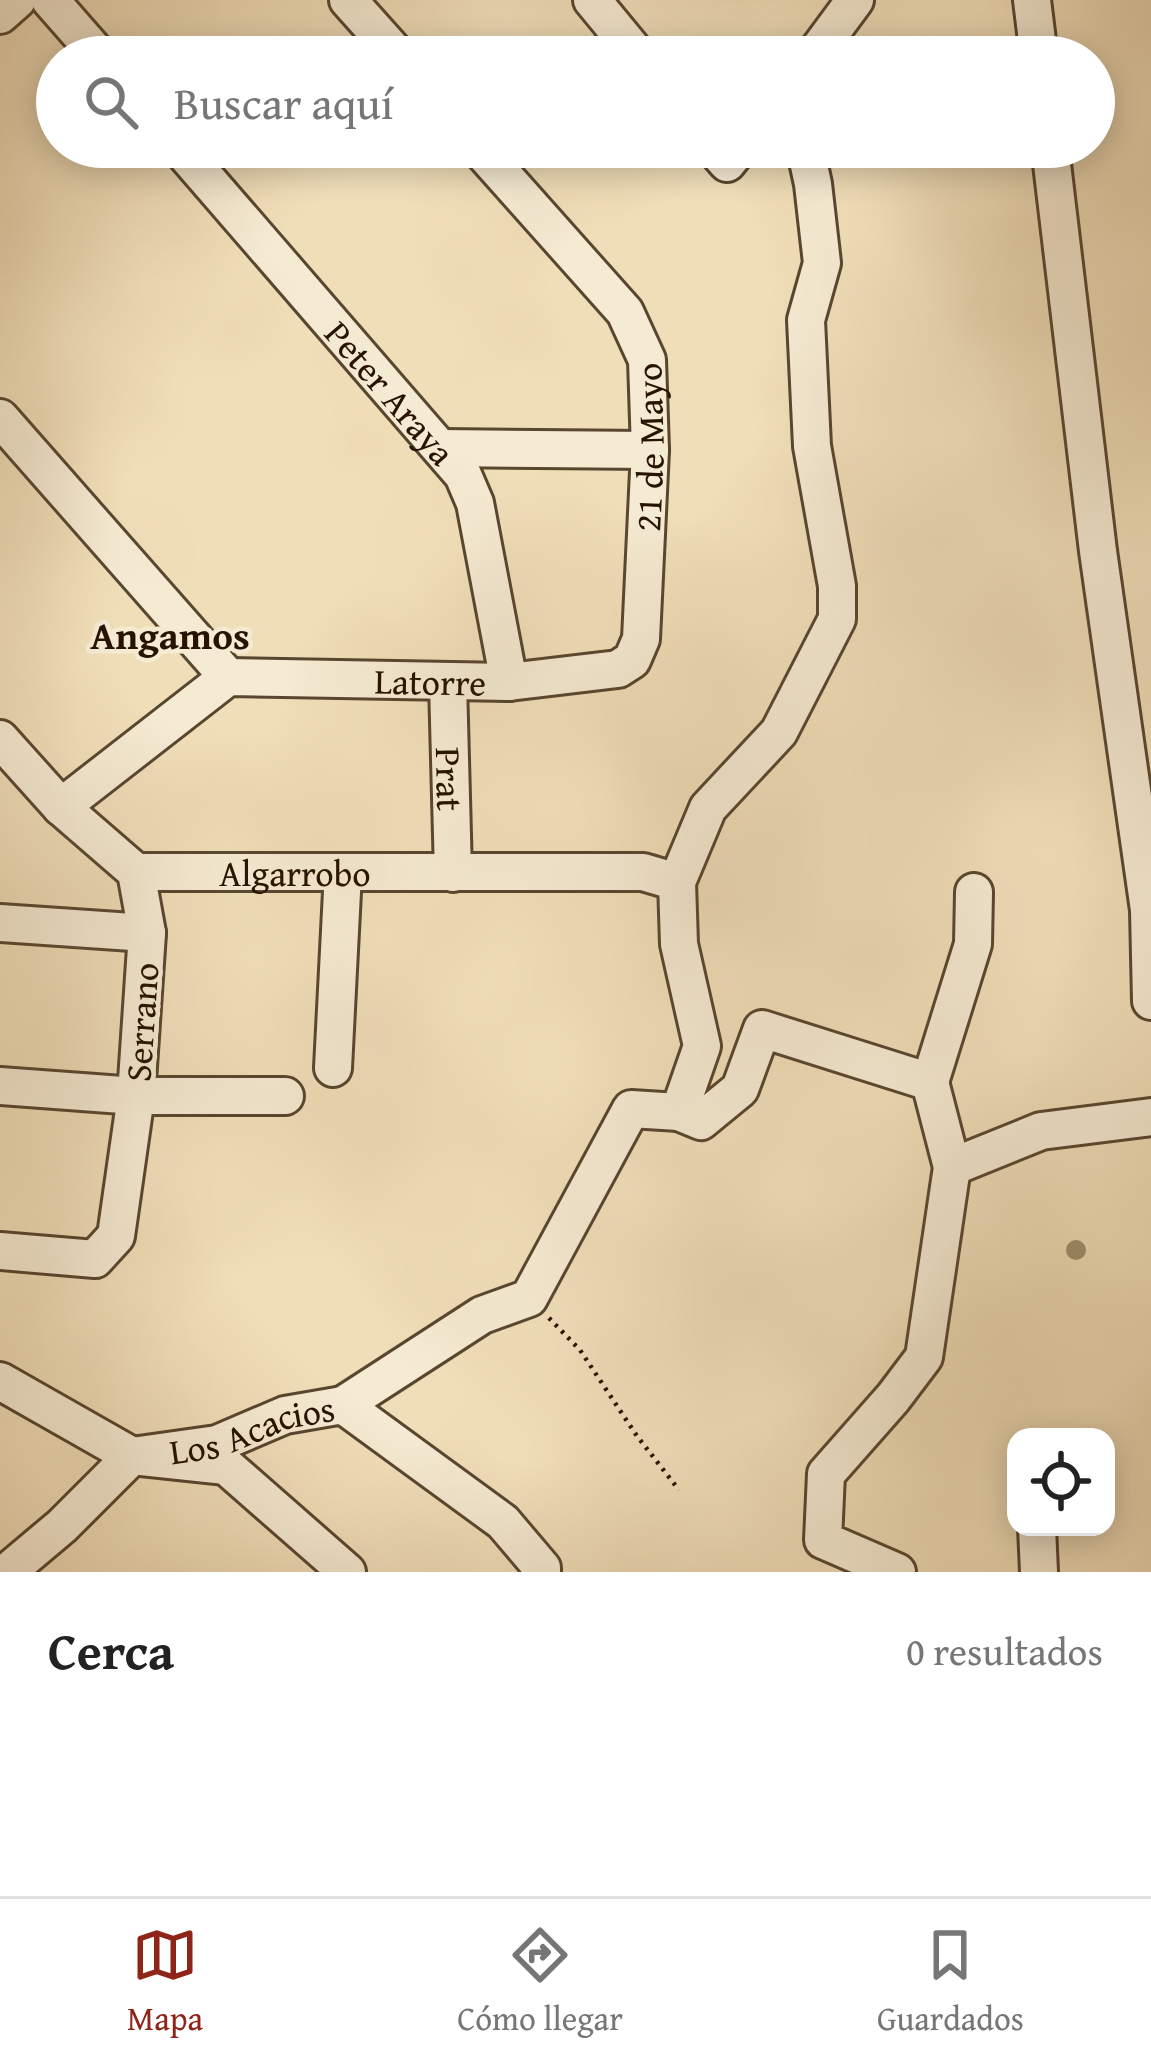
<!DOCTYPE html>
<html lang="es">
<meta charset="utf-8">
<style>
body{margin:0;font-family:"Gentium Book Plus",serif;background:#f2f2f2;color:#222}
.controls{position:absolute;right:36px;bottom:36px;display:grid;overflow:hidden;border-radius:24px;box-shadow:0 6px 30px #0003}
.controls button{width:108px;height:108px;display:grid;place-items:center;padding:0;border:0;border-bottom:3px solid #e0e0e0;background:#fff;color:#222;font:60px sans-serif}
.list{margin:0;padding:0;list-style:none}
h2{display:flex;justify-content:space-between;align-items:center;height:156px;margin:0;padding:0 48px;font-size:51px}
h2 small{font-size:39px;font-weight:400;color:#767676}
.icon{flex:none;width:66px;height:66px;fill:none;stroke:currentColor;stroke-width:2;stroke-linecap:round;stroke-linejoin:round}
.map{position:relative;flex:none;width:1151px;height:1572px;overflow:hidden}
.search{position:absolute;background:#fff;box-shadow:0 6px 30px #0003;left:36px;right:36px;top:36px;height:132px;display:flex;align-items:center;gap:30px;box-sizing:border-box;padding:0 42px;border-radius:66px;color:#767676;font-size:45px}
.sheet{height:324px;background:#fff}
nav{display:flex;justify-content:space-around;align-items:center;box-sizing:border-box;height:168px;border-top:3px solid #e0e0e0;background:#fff;font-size:33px;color:#767676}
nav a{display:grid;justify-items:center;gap:6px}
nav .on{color:#8f2418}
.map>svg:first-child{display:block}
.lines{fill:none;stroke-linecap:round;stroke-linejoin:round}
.minor-casing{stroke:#59462f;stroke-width:42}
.path{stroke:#271301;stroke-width:4.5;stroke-dasharray:3 6;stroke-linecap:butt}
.minor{stroke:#f5ead2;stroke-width:36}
.tree{fill:#9f906f}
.labels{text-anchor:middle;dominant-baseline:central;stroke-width:9;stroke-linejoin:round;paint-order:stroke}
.street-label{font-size:36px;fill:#271301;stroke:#f5ead2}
.neighbourhood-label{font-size:39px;font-weight:bold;fill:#271301;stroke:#f5ead2}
</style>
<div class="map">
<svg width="1151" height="1572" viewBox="0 0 1151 1572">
<rect width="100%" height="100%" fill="#f0deb9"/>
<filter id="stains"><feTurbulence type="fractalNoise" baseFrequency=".00167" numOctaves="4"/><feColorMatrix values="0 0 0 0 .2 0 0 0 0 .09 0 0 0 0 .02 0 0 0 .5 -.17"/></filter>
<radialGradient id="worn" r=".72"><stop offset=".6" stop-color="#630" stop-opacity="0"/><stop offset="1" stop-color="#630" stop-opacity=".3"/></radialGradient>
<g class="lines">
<!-- minor casing -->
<g class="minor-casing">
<g id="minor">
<path d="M50 0 100 57"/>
<path d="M348 0 399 57"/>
<path d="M592 0 639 57"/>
<path d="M1032 0 1039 57"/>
<path d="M0 15 17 0"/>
<path d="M813 57 855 0"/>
<path id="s1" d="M179 147 463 475 475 503 509 682"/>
<path d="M713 147 727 163 740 147"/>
<path d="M805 147 813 184 822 263 806 320 812 446 837 586V619L779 732 708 808 677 882 679 944 702 1046 679 1112 701 1121 740 1089 762 1029 930 1082 952 1167 924 1357 893 1398 826 1474 823 1540 897 1572"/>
<path d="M1050 147 1098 551 1149 910 1151 1001"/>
<path d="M0 418 228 677"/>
<path d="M441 448 650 450"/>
<path id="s2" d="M448 683 453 873"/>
<path d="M0 739 61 807 136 872 147 933 136 1096 116 1236 95 1259 0 1251"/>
<path id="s3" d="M61 807 228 677 509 682 618 669 632 660 641 639 650 450 647 360 625 312 478 147"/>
<path id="s4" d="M136 872H643L677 882"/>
<path d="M0 923 147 933"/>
<path d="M333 1068 343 872"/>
<path d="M930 1082 973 944 974 892"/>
<path d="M0 1086 136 1096H285"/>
<path d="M952 1167 1041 1131 1151 1117"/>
<path d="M0 1381 132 1456 226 1466 347 1572"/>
<path d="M343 1405 482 1315 529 1298 631 1109 679 1112"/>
<path d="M1037 1527 1039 1572"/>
<path id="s5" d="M12 1568 62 1526 132 1456 217 1444 285 1415 343 1405 503 1522 542 1568V1572"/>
</g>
</g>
<!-- path -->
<path class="path" d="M549 1318 580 1350 637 1436 679 1490"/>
<!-- minor -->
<use href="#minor" class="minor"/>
</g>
<!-- trees -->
<circle class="tree" cx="1076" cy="1250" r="10"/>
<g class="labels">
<!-- street labels -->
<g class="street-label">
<text stroke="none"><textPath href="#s1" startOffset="324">Peter Araya</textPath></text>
<text stroke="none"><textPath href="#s3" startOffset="834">21 de Mayo</textPath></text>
<text stroke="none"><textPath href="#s3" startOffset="414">Latorre</textPath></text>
<text stroke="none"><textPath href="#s2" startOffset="96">Prat</textPath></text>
<text stroke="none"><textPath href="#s4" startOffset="159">Algarrobo</textPath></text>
<text transform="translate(141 1022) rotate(-86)">Serrano</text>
<text stroke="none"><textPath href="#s5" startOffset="288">Los Acacios</textPath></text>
</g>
<!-- neighbourhood labels -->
<g class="neighbourhood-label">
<text x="170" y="634">Angamos</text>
</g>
</g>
<rect width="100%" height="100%" filter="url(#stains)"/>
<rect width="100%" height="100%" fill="url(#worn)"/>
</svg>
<div class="controls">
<button><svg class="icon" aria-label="locate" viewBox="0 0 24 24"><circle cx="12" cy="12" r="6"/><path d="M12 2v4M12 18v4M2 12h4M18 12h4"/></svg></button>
</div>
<div class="search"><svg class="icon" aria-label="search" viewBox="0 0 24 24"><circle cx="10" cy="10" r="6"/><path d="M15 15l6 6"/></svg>Buscar aquí</div>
</div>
<section class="sheet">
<h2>Cerca<small>0 resultados</small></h2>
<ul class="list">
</ul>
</section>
<nav>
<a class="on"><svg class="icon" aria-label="map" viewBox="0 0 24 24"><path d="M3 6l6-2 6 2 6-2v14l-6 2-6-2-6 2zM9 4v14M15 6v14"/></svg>Mapa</a>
<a><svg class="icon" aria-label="directions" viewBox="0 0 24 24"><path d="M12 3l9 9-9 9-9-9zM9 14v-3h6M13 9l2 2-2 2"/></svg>Cómo llegar</a>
<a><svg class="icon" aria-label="saved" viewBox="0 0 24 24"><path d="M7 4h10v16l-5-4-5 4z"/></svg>Guardados</a>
</nav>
